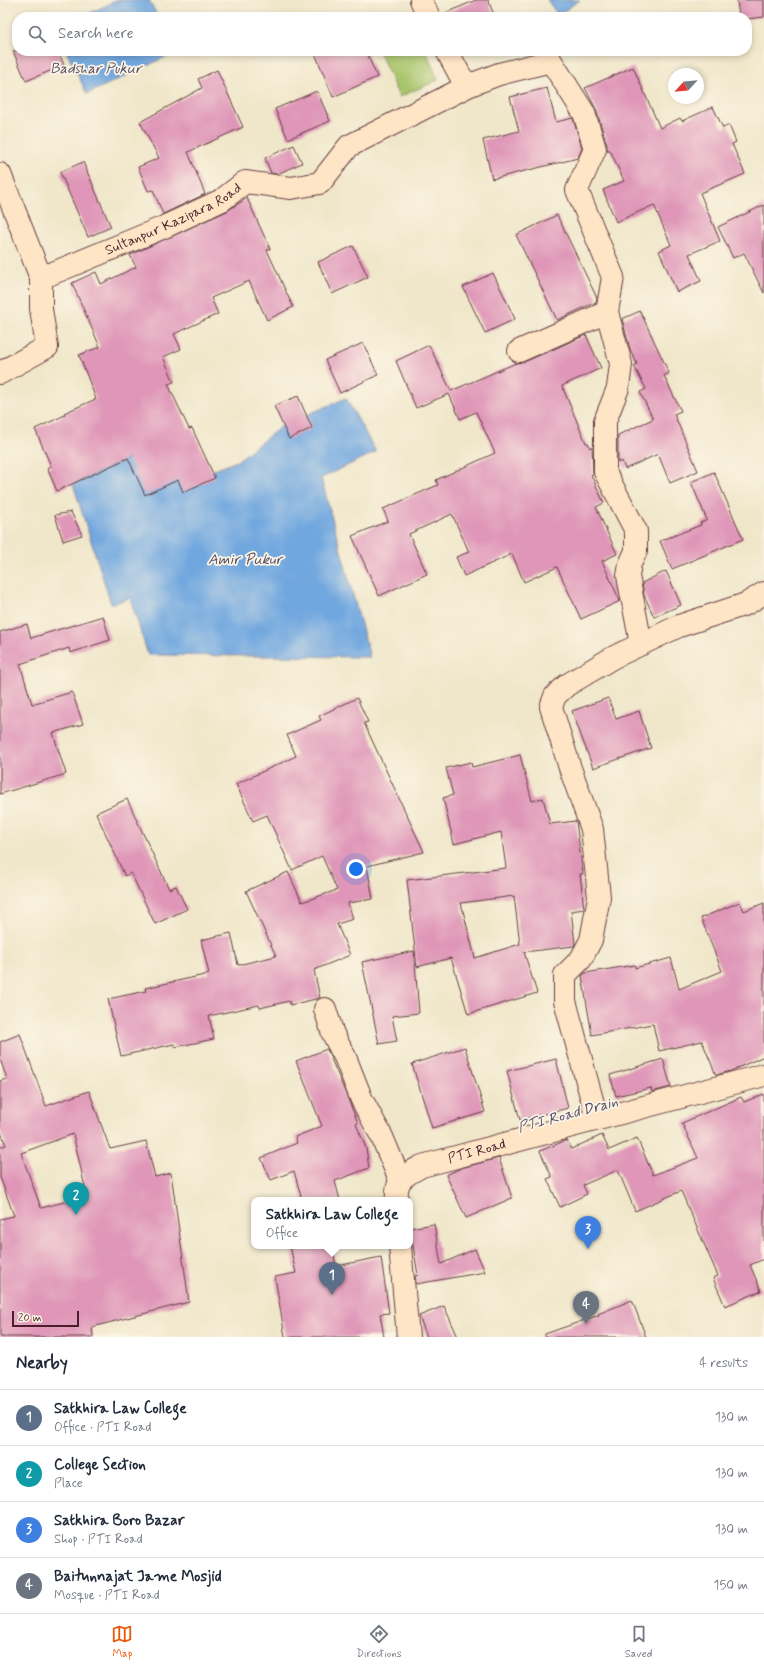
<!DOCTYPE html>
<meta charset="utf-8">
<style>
body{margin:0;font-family:Mynerve,sans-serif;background:#f6f6f7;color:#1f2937}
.compass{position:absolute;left:668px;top:68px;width:36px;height:36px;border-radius:50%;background:#fff;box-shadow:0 2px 6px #0003;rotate:244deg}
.scale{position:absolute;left:12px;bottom:10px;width:67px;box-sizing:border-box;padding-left:4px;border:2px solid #4a1f2b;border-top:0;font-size:11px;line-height:14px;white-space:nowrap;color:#4a1f2b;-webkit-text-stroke:3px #fcf5e5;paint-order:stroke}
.you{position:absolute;left:356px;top:869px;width:14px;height:14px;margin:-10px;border:3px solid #fff;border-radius:50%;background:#1a73e8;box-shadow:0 0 0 6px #1a73e833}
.badge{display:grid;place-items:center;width:26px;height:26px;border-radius:50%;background:#ea580c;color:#fff;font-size:13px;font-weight:700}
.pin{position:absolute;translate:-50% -33px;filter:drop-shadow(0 1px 2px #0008)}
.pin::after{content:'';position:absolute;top:21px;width:14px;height:12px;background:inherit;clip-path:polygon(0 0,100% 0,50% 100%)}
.popup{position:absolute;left:251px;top:1197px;width:162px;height:52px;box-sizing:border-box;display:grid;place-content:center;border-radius:8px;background:#fff;filter:drop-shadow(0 1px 3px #0005);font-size:13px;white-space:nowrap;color:#747a83}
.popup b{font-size:15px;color:#1f2937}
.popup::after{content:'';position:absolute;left:50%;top:100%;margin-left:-8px;border:8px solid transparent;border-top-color:#fff}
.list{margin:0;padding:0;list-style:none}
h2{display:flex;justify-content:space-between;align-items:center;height:52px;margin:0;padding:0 16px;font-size:17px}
h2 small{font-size:13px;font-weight:400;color:#747a83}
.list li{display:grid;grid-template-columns:26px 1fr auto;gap:12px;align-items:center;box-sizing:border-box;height:56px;padding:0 16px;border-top:1px solid #e0e1e3}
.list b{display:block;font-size:15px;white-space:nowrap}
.list p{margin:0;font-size:13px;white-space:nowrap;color:#747a83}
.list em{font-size:13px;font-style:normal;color:#747a83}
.icon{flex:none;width:22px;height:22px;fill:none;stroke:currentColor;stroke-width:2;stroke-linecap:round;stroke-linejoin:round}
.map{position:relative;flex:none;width:764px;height:1337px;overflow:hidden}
.search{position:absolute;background:#fff;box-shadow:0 2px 6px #0003;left:12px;right:12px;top:12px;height:44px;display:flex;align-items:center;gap:10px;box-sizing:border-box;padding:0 14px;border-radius:16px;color:#747a83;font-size:15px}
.sheet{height:276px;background:#fff}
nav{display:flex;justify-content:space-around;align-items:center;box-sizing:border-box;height:56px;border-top:1px solid #e0e1e3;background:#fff;font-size:11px;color:#747a83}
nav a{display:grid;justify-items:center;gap:2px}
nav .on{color:#ea580c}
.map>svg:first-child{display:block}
.green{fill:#a8c56b;stroke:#79724b}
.water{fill:#71a7df;stroke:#5e6385}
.building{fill:#df96b8;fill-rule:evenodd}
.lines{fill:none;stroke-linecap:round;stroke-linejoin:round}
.secondary-casing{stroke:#633d43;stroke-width:24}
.secondary{stroke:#fee5c5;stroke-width:22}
.labels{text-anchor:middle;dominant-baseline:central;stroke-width:3.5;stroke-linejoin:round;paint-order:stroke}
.street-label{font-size:14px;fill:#4a1f2b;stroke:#fcf5e5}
.water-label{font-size:15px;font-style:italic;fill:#584f6a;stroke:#fcf5e5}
</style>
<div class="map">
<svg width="764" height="1337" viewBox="0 0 764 1337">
<rect width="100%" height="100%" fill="#fcf5e5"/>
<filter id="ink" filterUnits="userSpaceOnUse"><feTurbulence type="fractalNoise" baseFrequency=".025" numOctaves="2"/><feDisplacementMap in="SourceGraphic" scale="8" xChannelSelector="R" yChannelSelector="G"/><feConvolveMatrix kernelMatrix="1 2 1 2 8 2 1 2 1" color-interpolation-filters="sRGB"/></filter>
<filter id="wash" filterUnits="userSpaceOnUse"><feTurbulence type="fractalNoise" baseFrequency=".012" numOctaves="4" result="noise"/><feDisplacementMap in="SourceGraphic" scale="16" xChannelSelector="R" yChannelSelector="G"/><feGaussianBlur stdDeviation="0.9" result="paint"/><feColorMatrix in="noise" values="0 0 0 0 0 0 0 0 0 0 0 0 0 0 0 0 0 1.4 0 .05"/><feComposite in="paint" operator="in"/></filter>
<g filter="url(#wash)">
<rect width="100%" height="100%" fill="#f0e7ca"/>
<!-- green -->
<path class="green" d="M379 51H426L438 80 399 97Z"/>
<!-- water -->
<path class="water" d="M117 0H149L158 17H82Z
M547 0H580L558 15Z
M66 51H174V53L87 94Z
M346 398 376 452 321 478 370 657 148 655 130 598 111 604 73 484 140 453 199 476 237 461 283 425Z"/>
<g id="blocks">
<!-- building -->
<path class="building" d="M476 0H488L495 17H441V15Z
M737 0H764V17L747 19V17H739Z
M13 51H58L64 65 26 81Z
M314 51H366L377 77 333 97Z
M633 67 660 128 680 118 682 121 713 107 723 128 729 125 736 142 732 144 745 174 700 193 720 241 689 254 701 281 677 292 659 251 671 245 654 205 616 222 603 190 624 181 610 150H607V145L596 109 585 88Z
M217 70 243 127 188 152 205 194 163 214 153 190 148 191 138 167 159 158 140 122 202 88 198 79Z
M547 88 556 122 573 118 582 148 578 158 492 179 483 140 519 131 510 97Z
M317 91 330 121 288 139 275 109Z
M294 145 302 163 277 174 271 173 265 158Z
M83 162 111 227 88 237 60 172Z
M247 198 270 249 267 250 293 307 267 320 249 281 211 298 218 314 174 334 181 349 163 357 174 382 168 384 189 429 192 428 215 478 183 492 178 480 145 495 128 458 57 491 47 468 51 466 35 429 65 415 64 413 96 399 79 355 100 347 72 283 96 272 101 284 136 267 130 255 227 211Z
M764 205V293L744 253 733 258 718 227Z
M557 215 597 298 596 302 557 320 516 235Z
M353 246 368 277 332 294 318 262Z
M493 273 515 319 485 333 463 287Z
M640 311 669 373 664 376 681 411 674 414 698 471 670 483 658 454 625 469 622 461 618 463V435L653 419 640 392 646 389 634 366 637 364 630 349 622 319Z
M586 335 601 368 562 386 586 443H588L590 448 592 446 593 474 591 475 604 503 596 507 617 554 602 561 620 601 581 619 557 567 524 582 512 554 464 576 456 557 469 552 452 514 409 534 427 574 379 596 352 536 388 521 383 509 438 485 436 480 495 453 476 412 460 419 449 394 416 408 396 361 429 345 451 391 516 363 524 362Z
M363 343 378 375 340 393 325 360Z
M298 396 312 428 289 439 274 406Z
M714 472 743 539 672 569 660 541 701 525 700 523 707 520 691 482Z
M71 512 82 535 63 541 55 515Z
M666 571 681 605 654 617 644 595 642 583Z
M103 616 110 640 70 653 69 648 20 664 32 704 72 692 83 724 53 733 66 774 0 794V632L27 624 31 638Z
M357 698 368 722 364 723 424 852 367 866 373 899 348 903 353 919 337 924 350 955 314 970 320 998 290 1005 289 1001 260 1008 259 1005 209 1016 214 1039 175 1047 174 1044 121 1056 108 999 146 991 145 988 209 974 201 940 231 933 238 965 276 956 246 891 288 872 302 902 337 890 322 856 292 870 267 815 253 821 236 784 296 756 287 735 321 720 319 716Z
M608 698 616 719 639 711 651 748 593 768 572 711Z
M520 755 532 801 543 798 550 824 576 821 583 874H580L584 909 571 911 575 943 574 946 524 952 537 993 468 1014 451 958 417 967 407 880 506 868 501 832 454 844 443 798 453 795 446 768 471 762 472 767ZM514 896 520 944 475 958 461 903Z
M127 799 169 889 176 886 187 909 155 924 131 873 125 876 96 813Z
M740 902 744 911 764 903V1056L731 1071 716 1075 702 1041 659 1051 653 1024 592 1035 582 976 585 973 635 965V968L671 958 679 989 722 971 701 918Z
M414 951 419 1013 392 1016 397 1041 379 1044 362 962Z
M20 1034 46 1106 89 1091 110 1149 146 1141 155 1177 171 1173 189 1302 92 1327 93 1337H0V1219L14 1216 0 1177V1147L6 1145 0 1130V1081L7 1079 0 1059V1042ZM73 1134 87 1196 41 1208 21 1153Z
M465 1047 485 1112 432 1128 412 1064Z
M327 1049 358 1123 356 1124 366 1148 369 1168 335 1181 340 1200H302L294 1171 271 1180 261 1158 297 1143 295 1137 322 1126 296 1061Z
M556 1059 568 1108 520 1120 507 1071Z
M663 1059 671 1087 652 1092 651 1088 616 1096 610 1075Z
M764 1094V1259L750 1265 761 1291 725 1306 713 1278 718 1276 681 1191 635 1211 618 1170 583 1185 587 1194 560 1207 547 1179 552 1177 540 1151 567 1140 571 1149 602 1135 609 1150 637 1138 653 1175 698 1158 682 1123 741 1097 744 1102Z
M499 1158 512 1198 466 1218 446 1175 461 1168Z
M434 1224 441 1264 475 1249 485 1272 416 1284 415 1276 418 1275 410 1228Z
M290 1246H332L336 1266 381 1257 389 1313 380 1314 384 1337H285L275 1277 296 1273Z
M632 1300 646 1337H545V1334L599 1315 598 1314Z
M444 1306 458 1337H427L419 1316Z"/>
</g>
</g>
<g filter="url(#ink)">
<use href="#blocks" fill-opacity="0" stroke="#633d43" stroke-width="1"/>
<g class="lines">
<!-- secondary casing -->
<g class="secondary-casing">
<g id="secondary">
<path d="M421 0 429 17"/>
<path d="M447 51 461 77 470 85 499 74 551 61 584 113 595 149 577 190 613 277 607 312 621 364 618 388 605 421V472L636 531V551L630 564 628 576 641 644"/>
<path d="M0 174 41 278"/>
<path d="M519 351 607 312"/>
<path id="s1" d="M0 373 47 347 41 309V278L164 227 222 200 245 182 291 188 320 183 349 146 470 85"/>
<path d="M325 1009 333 1034 345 1057 362 1100 382 1137 400 1180"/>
<path d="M597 1118 565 1001V975L581 959 591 940 599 897 592 829 570 768 551 707 555 696 567 685 612 658 679 626 746 604 764 593"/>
<path id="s2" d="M397 1200C395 1179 405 1175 422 1166L764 1075"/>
<path d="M400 1246 408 1337"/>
</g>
</g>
<!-- secondary -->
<use href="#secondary" class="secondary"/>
</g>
</g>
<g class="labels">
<!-- street labels -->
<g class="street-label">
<text stroke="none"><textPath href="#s1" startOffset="268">Sultanpur Kazipara Road</textPath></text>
<text stroke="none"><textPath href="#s2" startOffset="103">PTI Road</textPath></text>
</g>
<!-- water labels -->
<g class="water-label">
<text x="96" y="69">Badshar Pukur</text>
<text x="245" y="560">Amir Pukur</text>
<text transform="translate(568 1115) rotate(-15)">PTI Road Drain</text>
</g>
</g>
</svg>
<svg class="compass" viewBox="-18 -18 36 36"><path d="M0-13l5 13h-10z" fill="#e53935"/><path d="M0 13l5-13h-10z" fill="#747a83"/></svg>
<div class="scale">20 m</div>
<div class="you"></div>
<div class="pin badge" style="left:332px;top:1295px;background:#5c6f8a">1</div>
<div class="popup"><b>Satkhira Law College</b>Office</div>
<div class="pin badge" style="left:76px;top:1215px;background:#0f9aa8">2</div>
<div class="pin badge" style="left:588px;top:1249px;background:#3f7fe0">3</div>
<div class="pin badge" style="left:586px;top:1324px;background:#6b7280">4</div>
<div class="search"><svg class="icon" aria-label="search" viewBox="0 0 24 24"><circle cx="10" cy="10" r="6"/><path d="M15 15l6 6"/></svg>Search here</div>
</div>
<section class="sheet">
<h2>Nearby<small>4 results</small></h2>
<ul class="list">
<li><span class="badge" style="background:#5c6f8a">1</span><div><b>Satkhira Law College</b><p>Office · PTI Road</p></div><em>130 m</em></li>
<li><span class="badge" style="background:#0f9aa8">2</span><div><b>College Section</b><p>Place</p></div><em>130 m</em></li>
<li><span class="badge" style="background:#3f7fe0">3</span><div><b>Satkhira Boro Bazar</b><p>Shop · PTI Road</p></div><em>130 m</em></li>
<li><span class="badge" style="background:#6b7280">4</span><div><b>Baitunnajat Jame Mosjid</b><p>Mosque · PTI Road</p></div><em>150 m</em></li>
</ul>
</section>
<nav>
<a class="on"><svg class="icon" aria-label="map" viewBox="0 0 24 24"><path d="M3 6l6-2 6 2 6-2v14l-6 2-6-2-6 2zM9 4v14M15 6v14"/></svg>Map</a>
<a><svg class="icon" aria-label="directions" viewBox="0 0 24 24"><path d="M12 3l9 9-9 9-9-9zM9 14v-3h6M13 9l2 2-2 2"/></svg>Directions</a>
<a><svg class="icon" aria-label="saved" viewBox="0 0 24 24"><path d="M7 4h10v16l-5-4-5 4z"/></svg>Saved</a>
</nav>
